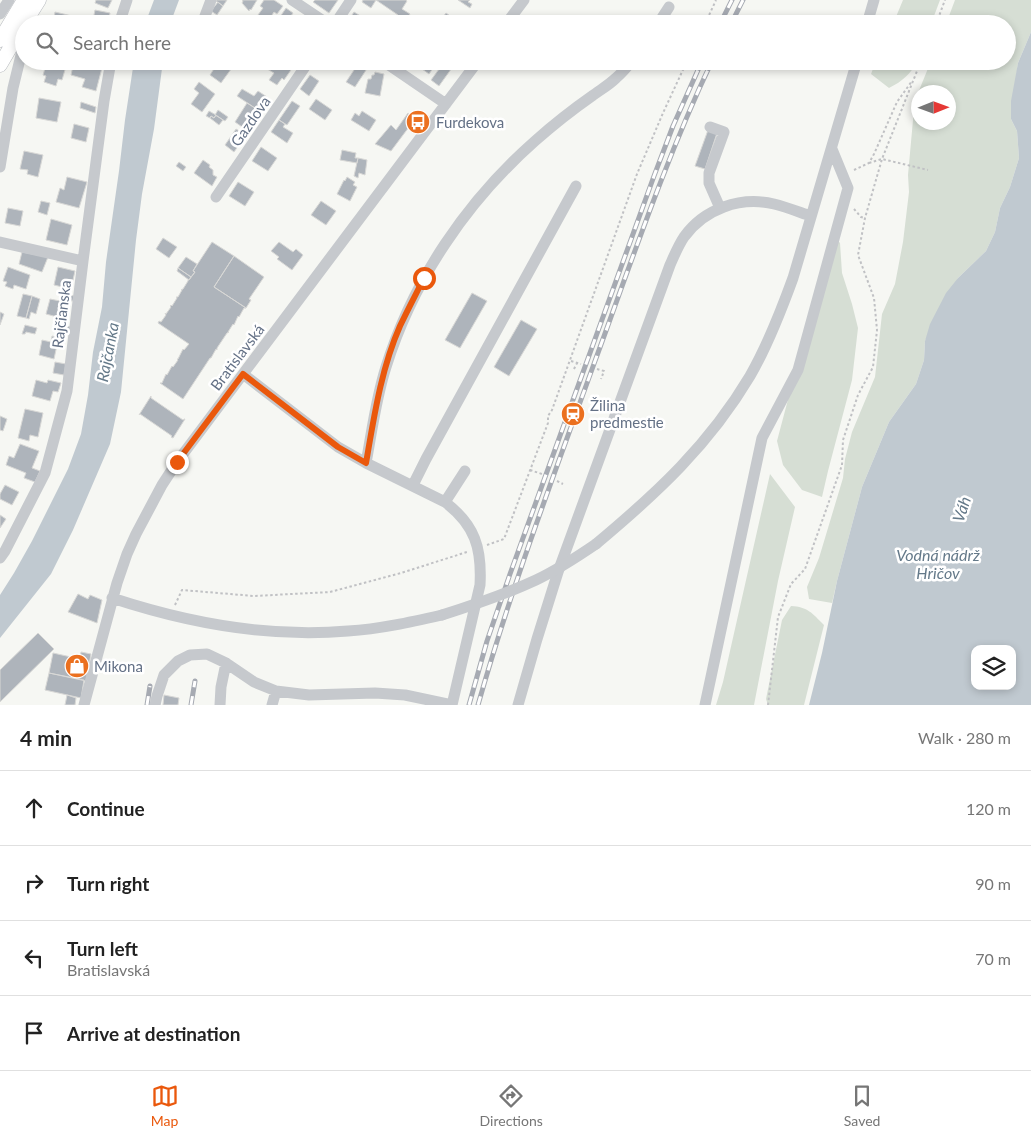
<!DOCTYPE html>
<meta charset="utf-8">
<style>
body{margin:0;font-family:Lato,sans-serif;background:#f6f6f6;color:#222}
.controls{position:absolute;right:15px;bottom:15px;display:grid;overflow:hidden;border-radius:10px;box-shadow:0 2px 8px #0003}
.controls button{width:45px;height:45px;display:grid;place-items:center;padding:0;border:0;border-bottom:1px solid #e0e0e0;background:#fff;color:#222;font:25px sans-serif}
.compass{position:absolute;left:911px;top:85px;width:45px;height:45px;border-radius:50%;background:#fff;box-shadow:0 2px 8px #0003;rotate:89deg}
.stop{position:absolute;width:15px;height:15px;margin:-11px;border:4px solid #ea580c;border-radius:50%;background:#fff}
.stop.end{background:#ea580c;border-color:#fff;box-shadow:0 1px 5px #0008}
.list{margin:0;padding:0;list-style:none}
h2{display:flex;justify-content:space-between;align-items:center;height:65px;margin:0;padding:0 20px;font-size:21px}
h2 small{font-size:16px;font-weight:400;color:#767676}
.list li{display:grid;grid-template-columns:32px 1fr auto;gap:15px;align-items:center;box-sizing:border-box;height:75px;padding:0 20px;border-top:1px solid #e0e0e0}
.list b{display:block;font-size:19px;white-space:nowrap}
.list p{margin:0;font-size:16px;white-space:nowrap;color:#767676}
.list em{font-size:16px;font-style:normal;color:#767676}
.icon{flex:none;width:28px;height:28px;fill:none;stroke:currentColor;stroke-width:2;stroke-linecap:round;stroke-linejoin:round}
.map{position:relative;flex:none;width:1031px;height:705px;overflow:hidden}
.search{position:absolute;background:#fff;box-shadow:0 2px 8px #0003;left:15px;right:15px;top:15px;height:55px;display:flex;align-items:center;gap:12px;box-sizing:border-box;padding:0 18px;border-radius:28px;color:#767676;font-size:19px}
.sheet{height:365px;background:#fff}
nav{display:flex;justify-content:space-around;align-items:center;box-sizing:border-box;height:70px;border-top:1px solid #e0e0e0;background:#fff;font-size:14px;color:#767676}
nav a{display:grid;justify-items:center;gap:2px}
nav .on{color:#ea580c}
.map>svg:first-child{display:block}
.green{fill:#d6ded4;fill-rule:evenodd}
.water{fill:#c0c9d0;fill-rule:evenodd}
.building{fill:#aeb4bb;stroke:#d8d8d6}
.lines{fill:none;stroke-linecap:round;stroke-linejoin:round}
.major-casing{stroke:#b7babf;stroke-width:15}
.path{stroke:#c0c1c4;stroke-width:2;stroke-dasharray:2.5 2.5;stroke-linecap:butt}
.minor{stroke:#c6c9cd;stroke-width:11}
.major{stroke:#fff;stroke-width:14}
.rail-casing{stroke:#a6aab2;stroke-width:5}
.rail{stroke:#fff;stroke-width:3;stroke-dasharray:9;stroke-linecap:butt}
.minor-bridge{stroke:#c6c9cd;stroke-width:11}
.route{stroke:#ea580c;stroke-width:6}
.labels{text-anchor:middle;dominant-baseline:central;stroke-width:5;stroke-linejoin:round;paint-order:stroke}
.street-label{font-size:15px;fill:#647186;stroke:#fff}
.poi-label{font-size:15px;fill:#647186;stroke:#fff;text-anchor:start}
.water-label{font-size:16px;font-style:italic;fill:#647989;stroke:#fff}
</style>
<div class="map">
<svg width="1031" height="705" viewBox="0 0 1031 705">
<rect width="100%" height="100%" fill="#f6f7f3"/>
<!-- green -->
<path class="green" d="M903 0H940L931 24H893Z
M955 0H1031V32L1018 63 1011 119 1017 131 1019 158 1010 187 1000 208 995 232 986 251 958 278 925 341 924 360 916 384 889 422 862 487 837 581 832 603 809 599 807 587 819 558 843 478 845 459 852 432 875 377 882 314 895 284 903 242 909 192 908 175 914 109 918 93 931 61H1007V24H946ZM918 92H948V122H918Z
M876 61H918C910 74 903 81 889 88L871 74Z
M832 234 840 243 842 273 852 304 858 328 852 380 828 471 822 497 802 490 783 465 777 441Z
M770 474 795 507 778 581 754 705H716L723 682Z
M791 606C808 607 812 613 824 625L804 705H768L766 699 782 620Z"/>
<!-- water -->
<path class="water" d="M154 0H179L170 24H145Z
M1031 32V705H809L822 653 837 581 862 487 889 422 916 384 924 360 925 341 930 324 946 293 958 278 986 251 995 232 1000 208 1010 187 1019 158 1017 131 1011 119V101L1018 63ZM975 649H1012V686H975Z
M134 61H163L154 129 142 194 136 240 121 392 110 444 73 530 51 574 0 638V595L14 573 32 541 68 469 81 434 88 395 93 352 102 307 106 262 119 171 125 120Z"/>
<!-- building -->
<path class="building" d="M96 0H112L108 8 95 3Z
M217 0H227L223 6 216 1Z
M242 0H257L251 10 250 9 249 11 242 3 243 1Z
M264 0H274L283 6 277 14 274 12 266 24H256L253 22 263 8 260 6Z
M315 0H338L329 13 313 2Z
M363 0H376L371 8 362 2Z
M376 0H406L407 1 402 9 410 14 405 21 397 16 398 15Z
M458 0H470L468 2 472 4 470 8Z
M218 2 223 6 217 15 211 11Z
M286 8 293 13 287 22 280 17Z
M95 10 110 13 108 23 93 20Z
M55 12 72 16 71 24H53Z
M354 12 367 20 364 24H346Z
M446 13 461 24H438Z
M299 16 310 24H294Z
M221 17 230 24H216Z
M468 18 475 24H466L465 22Z
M89 21 103 23V24H88Z
M43 61H61L67 63 62 80 58 79 56 86 44 82 46 76 43 75 46 65 42 64Z
M74 61H92L103 64 96 91 82 87 85 79 71 75Z
M213 61H229L234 65 221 83 210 75 217 64Z
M265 61H284L293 67 284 80 282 78 277 85 269 80 274 73 262 66Z
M335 61H345L342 66Z
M360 61H367L371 64H370L355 87 346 82Z
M411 61H438L429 74Z
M445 61H450L451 63 454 65 439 86 431 80Z
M375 72 384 74 380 96 365 93 368 79H371L372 75H374Z
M310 75 319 81 309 96 300 89Z
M199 82 215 94 202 112 191 104 199 93 194 89Z
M242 89 254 96 258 91 270 99 261 112 237 96Z
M39 98 61 102 57 122 36 118Z
M316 99 332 110 325 120 309 109Z
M292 101 300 106 287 125 279 120Z
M81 102 96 107 95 113 80 108Z
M247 103 261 112 248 131 235 122Z
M218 110 228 117 225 121 215 115Z
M209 111 216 115 214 118 211 116 210 118 206 116Z
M362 111 376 120 369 131 351 120 355 113 359 116Z
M408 113 415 119 391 151 375 144 391 125 396 130Z
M216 115 223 120 219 125 210 118 211 116 214 118Z
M279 120 285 124 283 127 293 133 287 143 271 132Z
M74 124 89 128 86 142 71 138Z
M236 129 246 135 234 152 225 145Z
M708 130 717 133 705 169 695 166Z
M261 147 277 158 268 171 252 161Z
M342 150 356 153 355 158H358L357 163 340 160Z
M24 151 43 155 38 177 27 174 28 170 20 169Z
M358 158 367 160 365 175 359 173 358 178 354 176Z
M203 160 210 165 209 167 213 170V175L217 177 212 186 194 173Z
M179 162 186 167 183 171 176 166Z
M67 177 87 182 79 208 56 202 60 188 64 190Z
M347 177 355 182 353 185 357 187 350 201 337 194 344 180 345 181Z
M238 182 254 192 245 206 229 196Z
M41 201 50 203 47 215 38 212Z
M321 201 336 211 326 225 311 215Z
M8 208 23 211 20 226 5 223Z
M51 219 72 225 67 245 46 240Z
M163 238 177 247 169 258 156 249Z
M212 242 234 256 214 287 246 308H244L239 317 238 316 234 325 233 324 228 332H229L227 333 217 348V350L216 349 211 358H210L183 399 160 383H162L166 374 167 375 172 366 173 367 178 360 177 359H178L183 349 184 350 189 344 158 323 159 321 161 322 166 315 165 313 166 314 171 307 170 306 171 305 172 306 177 298 176 297H178L182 290H181L183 289 188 281V280H189L195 272 193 271Z
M279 242 293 252 296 249 303 255 292 270 277 259 279 257 271 251Z
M22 252 48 257 42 272 19 264Z
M234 256 264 277 249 299 251 300 246 308 214 287Z
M186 257 197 264 193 271 195 272 191 277 178 268Z
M8 267 30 275 26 289 14 285 13 289 5 286 7 282 3 281Z
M58 267 75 271 71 289 54 285Z
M178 268 191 277 189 280 177 271Z
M61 293 74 296 73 301 60 299Z
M472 293 487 301 460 348 445 340Z
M23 294 32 296 26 318 17 316Z
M32 296 40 299 36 314 31 312 29 319 26 318Z
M50 299 65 302 61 318 46 314Z
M0 312 4 314 0 325Z
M521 320 537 329 509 376 494 367Z
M25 325 37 328 35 334 26 332 25 334H22Z
M60 325 71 327 70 334 59 332Z
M52 336 60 338 58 345H57L54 359 39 355 42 340 51 342Z
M55 362 66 364 64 375 53 373Z
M36 380 47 383 48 380 61 383 58 392 53 391 50 401 32 396Z
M151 396V398L183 420 184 419H185L173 438 171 437 172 436 140 414 139 415Z
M25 409 43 413 38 437 30 435 29 441 18 438Z
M0 416 7 419 3 431 0 430Z
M20 444 39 451 32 468 40 471 35 482 24 478 26 473 6 465 9 456 14 458Z
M5 485 19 492 12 505 0 499V494Z
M0 515 6 519 0 528Z
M78 594 88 599 90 595 102 600 97 623 68 612Z
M38 633 54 649 0 702V670Z
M81 652 91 654 86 681 49 673 53 653 80 659Z
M49 673 84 680 81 698 45 690Z
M67 695 76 698 75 705H65Z
M164 695 179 698 178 705H163Z"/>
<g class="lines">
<!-- major casing -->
<g class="major-casing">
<path id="major" d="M24 24 39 0
M0 40 24 0
M0 65 24 24"/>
</g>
<!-- path -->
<path class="path" d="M705 24 716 0
M936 24 945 0
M869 163 882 159 928 170
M854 170 869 163 874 154 897 102 912 81
M854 209 861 217 865 218
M571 361 581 364
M574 369 577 363
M597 369 604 371 601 379
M530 470 542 474
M557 481 563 484
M487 545 504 539 548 423V416L552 410 637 174 663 113 687 61
M175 605 182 590 254 596 330 592 401 573 467 552
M75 655 80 656
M768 705 778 617 791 584 805 569 842 465 843 440 858 395 873 367 877 330 874 298 858 255 865 218 882 159 921 61"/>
<!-- minor -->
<path class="minor" d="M292 0 328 24
M0 14 9 0
M119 24 127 0
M202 24 211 0
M335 24 351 0
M506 24 524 0
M658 24 669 7
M867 24 874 0
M383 61 446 104
M710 127 724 132 709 173V183L720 208
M0 167 13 88 22 51
M216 197 309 61
M0 242 83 261
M243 374 338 447 366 463 445 502C475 525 482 548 480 585L452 705
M366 463C372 431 376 398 386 367 413 280 467 201 535 141 553 125 572 110 592 96 600 90 609 85 616 78 622 73 627 67 632 61
M413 485 426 459 576 186
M445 502 465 471
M596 544C657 493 709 445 750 376 768 345 781 311 793 278L857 61
M0 558 5 551 45 473 67 391 83 261 104 101 111 61
M112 598C188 623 268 638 348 631 380 629 411 622 442 615
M84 705 117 583 127 554 136 534 162 485 177 462 243 374 478 61
M155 705 157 696 164 675 178 661 190 655 207 654 226 663 254 682 276 691 309 695 375 693 405 695 452 705
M220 705 221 687 226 663
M272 705 276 691
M518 705 537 639 558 572 670 265C674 256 678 246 684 237 704 209 740 196 774 204 786 207 799 212 811 216
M705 705 762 438 798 370 848 188 832 149"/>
<!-- major -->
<use href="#major" class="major"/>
<!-- rail casing -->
<g class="rail-casing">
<path id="rail" d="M720 24 732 0
M731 24 743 0
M147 705 150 686
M191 705 195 681
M469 705 487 641 510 574 654 176 673 126 702 61
M478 705C511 588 554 475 595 361 632 260 666 158 712 61"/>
</g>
<!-- rail -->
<use href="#rail" class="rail"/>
<!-- minor-bridge -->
<path class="minor-bridge" d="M442 615C474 605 506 594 536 580 557 570 577 557 596 544"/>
</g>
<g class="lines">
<!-- route -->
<path class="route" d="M177 462 243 374 338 447 366 463C374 417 381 369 400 326 408 309 416 294 424 278"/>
</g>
<!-- icons -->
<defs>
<g id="bus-disc" transform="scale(1.25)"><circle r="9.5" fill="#eb701f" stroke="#fff"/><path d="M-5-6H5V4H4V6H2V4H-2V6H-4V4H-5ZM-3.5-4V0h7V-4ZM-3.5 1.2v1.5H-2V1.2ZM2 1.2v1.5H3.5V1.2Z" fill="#fff"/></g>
<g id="station-disc" transform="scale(1.25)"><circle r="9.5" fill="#eb701f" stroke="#fff"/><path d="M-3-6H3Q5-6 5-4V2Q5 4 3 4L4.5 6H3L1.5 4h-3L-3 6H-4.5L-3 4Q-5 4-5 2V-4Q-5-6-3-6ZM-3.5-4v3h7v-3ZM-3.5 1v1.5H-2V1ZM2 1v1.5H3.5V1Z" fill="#fff"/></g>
<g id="shop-disc" transform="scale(1.25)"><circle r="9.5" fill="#eb701f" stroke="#fff"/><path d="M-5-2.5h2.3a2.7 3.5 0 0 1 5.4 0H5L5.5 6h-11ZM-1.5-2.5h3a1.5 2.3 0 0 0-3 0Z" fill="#fff"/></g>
</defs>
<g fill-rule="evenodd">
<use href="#bus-disc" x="418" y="122"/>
<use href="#station-disc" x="573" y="414"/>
<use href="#shop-disc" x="77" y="666"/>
</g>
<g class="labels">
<!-- street labels -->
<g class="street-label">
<text transform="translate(250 121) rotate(-55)">Gazdova</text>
<text transform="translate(61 314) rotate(-83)">Rajčianska</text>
<text transform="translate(237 357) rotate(-53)">Bratislavská</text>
</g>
<!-- poi labels -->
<g class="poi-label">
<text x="436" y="122">Furdekova</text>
<text x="590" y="405">Žilina<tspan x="590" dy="17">predmestie</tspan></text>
<text x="94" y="666">Mikona</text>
</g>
<!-- water labels -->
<g class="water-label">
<text transform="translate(107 352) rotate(-79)">Rajčanka</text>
<text transform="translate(961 509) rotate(-71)">Váh</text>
<text x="938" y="554">Vodná nádrž<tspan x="938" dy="18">Hričov</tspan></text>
</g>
</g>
</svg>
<div class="controls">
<button><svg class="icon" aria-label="layers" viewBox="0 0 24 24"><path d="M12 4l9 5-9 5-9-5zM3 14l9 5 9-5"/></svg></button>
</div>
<svg class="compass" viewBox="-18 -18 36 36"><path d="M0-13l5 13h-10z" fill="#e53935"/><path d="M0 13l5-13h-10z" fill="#767676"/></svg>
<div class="stop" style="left:424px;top:278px"></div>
<div class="stop end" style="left:177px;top:462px"></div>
<div class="search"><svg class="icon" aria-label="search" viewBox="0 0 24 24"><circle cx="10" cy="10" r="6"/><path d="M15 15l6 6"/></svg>Search here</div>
</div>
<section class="sheet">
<h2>4 min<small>Walk · 280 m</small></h2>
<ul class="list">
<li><svg class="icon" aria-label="ahead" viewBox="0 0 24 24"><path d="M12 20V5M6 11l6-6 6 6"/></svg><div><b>Continue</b></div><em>120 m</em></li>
<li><svg class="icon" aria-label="right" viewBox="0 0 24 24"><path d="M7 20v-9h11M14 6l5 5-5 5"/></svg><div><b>Turn right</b></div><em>90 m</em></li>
<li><svg class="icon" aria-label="left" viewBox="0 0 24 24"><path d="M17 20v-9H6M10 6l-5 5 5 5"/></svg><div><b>Turn left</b><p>Bratislavská</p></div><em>70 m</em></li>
<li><svg class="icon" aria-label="arrive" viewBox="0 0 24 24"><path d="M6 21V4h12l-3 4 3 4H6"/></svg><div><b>Arrive at destination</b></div></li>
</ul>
</section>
<nav>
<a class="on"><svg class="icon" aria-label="map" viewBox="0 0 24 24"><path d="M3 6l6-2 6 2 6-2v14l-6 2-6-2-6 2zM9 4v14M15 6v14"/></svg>Map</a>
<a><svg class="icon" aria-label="directions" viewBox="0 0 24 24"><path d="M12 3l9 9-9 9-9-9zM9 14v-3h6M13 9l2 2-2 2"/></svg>Directions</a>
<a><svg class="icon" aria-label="saved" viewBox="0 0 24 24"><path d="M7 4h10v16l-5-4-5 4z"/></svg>Saved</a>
</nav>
